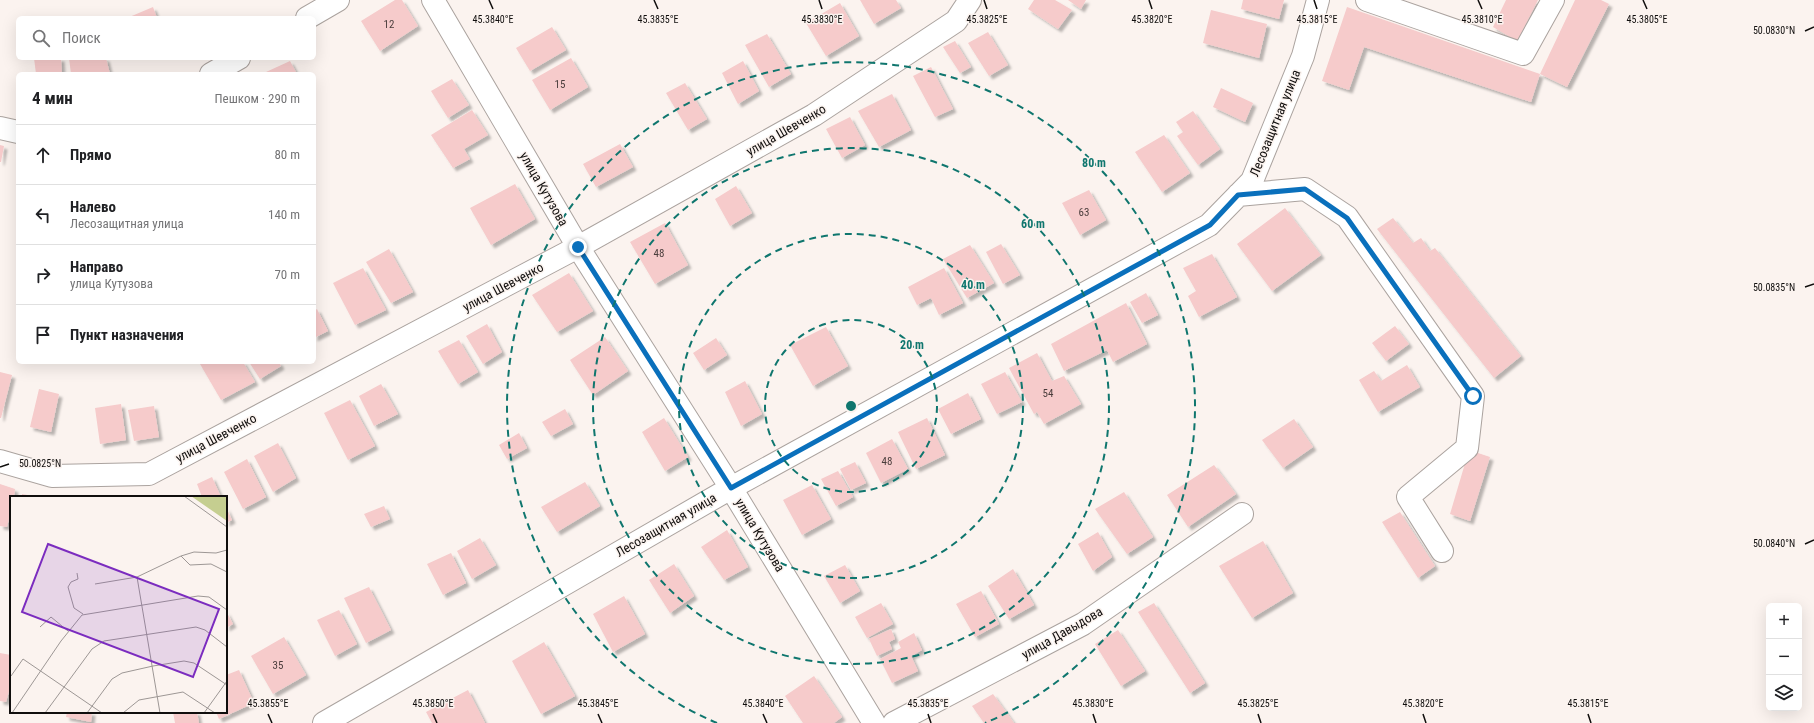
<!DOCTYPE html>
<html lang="ru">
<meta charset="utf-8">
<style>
body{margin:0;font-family:"Roboto Condensed",sans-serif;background:#f2f2f2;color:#202124}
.controls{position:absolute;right:12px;bottom:12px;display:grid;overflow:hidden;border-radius:6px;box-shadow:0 4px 16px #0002}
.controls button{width:36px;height:36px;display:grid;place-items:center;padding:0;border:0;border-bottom:1px solid #e0e0e0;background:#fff;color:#202124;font:20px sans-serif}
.stop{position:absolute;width:12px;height:12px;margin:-9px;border:3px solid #0a70bc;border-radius:50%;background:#fff}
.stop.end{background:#0a70bc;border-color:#fff;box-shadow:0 1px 4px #0008}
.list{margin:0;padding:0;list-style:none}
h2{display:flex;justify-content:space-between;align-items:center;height:52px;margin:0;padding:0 16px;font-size:17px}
h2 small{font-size:13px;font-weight:400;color:#757577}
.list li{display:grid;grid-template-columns:26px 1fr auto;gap:12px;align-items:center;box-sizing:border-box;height:60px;padding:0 16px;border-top:1px solid #e0e0e0}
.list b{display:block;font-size:15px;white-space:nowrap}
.list p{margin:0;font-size:13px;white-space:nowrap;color:#757577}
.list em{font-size:13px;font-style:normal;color:#757577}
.icon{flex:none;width:22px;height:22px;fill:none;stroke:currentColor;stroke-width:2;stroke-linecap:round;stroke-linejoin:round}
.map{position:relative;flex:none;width:1814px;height:723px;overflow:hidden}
.search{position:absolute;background:#fff;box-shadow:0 4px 16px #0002;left:16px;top:16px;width:300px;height:44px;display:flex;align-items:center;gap:10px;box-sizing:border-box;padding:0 14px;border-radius:6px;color:#757577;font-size:15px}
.panel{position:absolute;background:#fff;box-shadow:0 4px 16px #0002;left:16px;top:72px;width:300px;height:292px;border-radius:6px}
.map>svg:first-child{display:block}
.building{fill:#f6cbcb;filter:url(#shadow)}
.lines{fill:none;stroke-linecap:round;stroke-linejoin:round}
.minor-casing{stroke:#aba39f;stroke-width:24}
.minor{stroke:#fff;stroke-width:22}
.route{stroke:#0a70bc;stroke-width:5}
.ticks{fill:none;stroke:#100e0d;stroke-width:1.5}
.ring{fill:none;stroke:#0f766e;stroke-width:2;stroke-dasharray:7 5}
.labels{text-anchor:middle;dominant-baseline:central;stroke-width:3;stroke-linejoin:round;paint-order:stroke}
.number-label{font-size:11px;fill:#4a3d3c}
.street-label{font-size:13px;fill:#100e0d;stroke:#fbf3ef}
.inset-road{fill:none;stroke:#9d9795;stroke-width:1}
.view{fill:#7b2cbf;fill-opacity:0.15;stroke:#7b2cbf;stroke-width:2}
.inset-edge{fill:none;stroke:#100e0d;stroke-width:2}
.ticks-label{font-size:10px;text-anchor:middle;fill:#100e0d;stroke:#fbf3ef;stroke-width:3;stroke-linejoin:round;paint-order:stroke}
.centre{fill:#0f766e;stroke:#fbf3ef;stroke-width:2}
.ring-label{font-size:12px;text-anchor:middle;font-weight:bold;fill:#0f766e;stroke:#fbf3ef;stroke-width:3;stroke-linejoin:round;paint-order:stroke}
</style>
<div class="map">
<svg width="1814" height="723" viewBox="0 0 1814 723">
<defs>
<filter id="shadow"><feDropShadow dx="3.5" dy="3.5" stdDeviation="1" flood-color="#0004"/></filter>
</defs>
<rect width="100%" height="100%" fill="#fbf3ef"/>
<!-- building -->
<path class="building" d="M395 0H402L418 26 380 51 361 21Z
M860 0H896L901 8 874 24Z
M1034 0H1055L1072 10 1058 29 1028 9Z
M1068 0H1086L1081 9Z
M1243 0H1284L1279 19 1241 9Z
M1506 0H1538L1517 41 1493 27Z
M1575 0H1601L1609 4 1567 87 1540 74Z
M840 3 859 36 826 56 806 23Z
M153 7 157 18H127Z
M1347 7 1540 74 1531 102 1364 47 1349 90 1322 81Z
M1211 10 1267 24 1259 58 1203 43Z
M552 27 566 50 530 71 516 48Z
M988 32 1008 65 989 76 968 43Z
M767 34 791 74 769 87 745 45Z
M955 41 971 67 960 73 943 47Z
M34 58H61L62 74H36Z
M69 58H106L110 74H71Z
M571 58 588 87 550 110 532 80Z
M290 61 297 74H267L266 72Z
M743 61 759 91 738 104 722 73Z
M931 67 953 109 935 117 913 76Z
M452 79 469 105 448 118 431 91Z
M685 83 707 119 688 130 666 93Z
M1221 88 1253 103 1245 122 1213 107Z
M892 94 911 130 879 147 858 111Z
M472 110 488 135 464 149 470 159 453 168 431 135Z
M1193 111 1220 149 1198 165 1177 136 1183 132 1176 122Z
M850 117 865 145 842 158 826 129Z
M1164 135 1190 173 1162 192 1135 152Z
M620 144 633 167 596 187 583 164Z
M0 145 4 146 1 162H0Z
M515 184 535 219 491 245 470 208Z
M736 186 752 213 730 226 715 199Z
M1089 190 1106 220 1080 235 1062 203Z
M1285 208 1321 255 1272 291 1237 244Z
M1393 218 1413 243 1421 238 1430 251 1435 248 1521 356 1494 378 1377 229Z
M665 223 688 265 655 284 630 242Z
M1001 244 1020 275 1003 284 986 252Z
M970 245 994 283 967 298 943 259Z
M389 249 413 292 391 303 366 262Z
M1212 254 1237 297 1199 317 1188 296 1196 291 1183 268Z
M363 268 386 310 355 325 333 283Z
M944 268 963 303 939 315 931 298 917 305 908 287Z
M569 273 593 311 557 332 532 295Z
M1146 293 1158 315 1142 323 1130 302Z
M1126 303 1147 344 1113 362 1107 350 1064 371 1051 344Z
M317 309 328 331 314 338V311Z
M487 324 502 352 483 364 466 336Z
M1395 326 1409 344 1386 361 1372 343Z
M826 327 848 366 813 386 790 345Z
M605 337 628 371 593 395 570 360Z
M716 338 727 355 704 370 693 353Z
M459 340 478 372 458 384 438 351Z
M1037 353 1052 381 1064 376 1081 404 1044 424 1037 412 1034 414 1009 368Z
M203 362H243L255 382 221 400 200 364Z
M249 362H279L281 366 260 379Z
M1407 365 1420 387 1378 412 1359 380 1374 371 1381 381Z
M0 372 12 375 1 418H0Z
M1005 372 1022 402 997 414 981 384Z
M745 381 762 414 741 426 725 392Z
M381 384 398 414 374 426 359 396Z
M39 389 59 394 51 432 30 427Z
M968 393 981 419 951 434 938 409Z
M350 400 375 446 348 460 324 413Z
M121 404 126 440 100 444 95 408Z
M154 406 159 437 134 441 128 410Z
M565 409 573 424 551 436 542 422Z
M664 418 688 457 665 471 642 432Z
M927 418 945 455 916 469 898 432Z
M1294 419 1313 447 1283 468 1262 440Z
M519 433 527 448 507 459 499 445Z
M892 439 908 469 881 483 866 453Z
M278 443 296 478 273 492 254 456Z
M1469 450 1490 457 1470 521 1450 514Z
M247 459 266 497 243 509 224 472Z
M855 462 866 483 851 490 840 469Z
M1214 465 1236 494 1188 527 1167 495Z
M838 471 853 497 836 506 821 479Z
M212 477 221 497H202L197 484Z
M585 482 600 506 557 532 541 507Z
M0 484 15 489 14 497H11V510L7 527 0 526Z
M812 485 831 519 802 535 783 500Z
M1124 492 1153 537 1127 554 1095 509Z
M22 494 33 496V497H22Z
M384 506 390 519 371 527 364 514Z
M226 507 232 520 226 523Z
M1400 512 1435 566 1418 578 1382 522Z
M727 530 748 567 724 580 701 547Z
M1098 532 1112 557 1093 571 1078 544Z
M480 538 496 565 472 579 457 551Z
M1263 541 1293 593 1252 618 1219 566Z
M451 553 466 583 443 595 427 564Z
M674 564 694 596 670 613 649 580Z
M845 565 860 591 840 603 824 576Z
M1013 569 1034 605 1009 619 988 586Z
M369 587 391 630 366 643 344 598Z
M981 591 999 624 975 637 956 604Z
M624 596 645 634 613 652 593 614Z
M881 603 893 624 867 638 855 617Z
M1154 603 1205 683 1190 693 1138 612Z
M339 610 357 644 335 656 317 620Z
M226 611 233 624 226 628Z
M891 629 895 639 889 642 892 649 877 656 869 639Z
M1118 630 1145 671 1121 686 1095 644Z
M914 633 922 650 911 656 918 671 892 683 880 659 901 648 898 642Z
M284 637 306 675 273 694 251 656Z
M544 642 575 696 541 714 512 661Z
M0 653 11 655V684L6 702 0 701Z
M239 670 254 703 219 719 216 712H226V675Z
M814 676 842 717 834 723H803L785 696Z
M468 690 485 723H432L426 712Z
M993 694 1014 723H984L972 706Z
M67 712H92L91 722 66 717Z
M173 712H197L199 723H175Z"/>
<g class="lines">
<!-- minor casing -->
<g class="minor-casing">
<path id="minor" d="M433 0 578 247 731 488 874 723
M1367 0 1523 54 1553 0
M307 18 338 0
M211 74 239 58
M0 128 18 132
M1238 195 1305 189 1347 217 1473 396 1467 448 1408 497 1442 551
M0 461 52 476 149 474 578 247 814 115 956 21 970 0
M324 723 731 488 1209 225 1252 181 1303 56 1318 0
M894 723 1083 624 1242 514"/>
</g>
<!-- minor -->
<use href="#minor" class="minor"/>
</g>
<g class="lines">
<!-- route -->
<path class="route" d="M578 247 731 488 1210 225 1238 195 1305 189 1347 218 1473 396"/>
</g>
<!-- ticks -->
<path class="ticks" d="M489 0 493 9M654 0 658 9M819 0 822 9M984 0 987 9M1149 0 1152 9M1314 0 1317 9M1478 0 1482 9M1643 0 1647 9M1805 31 1814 27M1805 287 1814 284M0 467 9 464M1805 544 1814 540M268 714 272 723M433 714 437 723M598 714 602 723M763 714 767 723M928 714 931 723M1093 714 1096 723M1258 714 1261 723M1423 714 1426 723M1588 714 1591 723"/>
<!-- distance rings -->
<g class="ring">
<circle cx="851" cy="406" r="86"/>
<circle cx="851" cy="406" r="172"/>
<circle cx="851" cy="406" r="258"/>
<path d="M717 723A344 344 0 1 1 985 723"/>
</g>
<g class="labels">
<!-- number labels -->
<g class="number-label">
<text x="389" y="24">12</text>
<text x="560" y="84">15</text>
<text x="1084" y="212">63</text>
<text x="659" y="253">48</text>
<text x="1048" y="393">54</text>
<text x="887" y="461">48</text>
<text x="278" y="665">35</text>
</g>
<!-- street labels -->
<g class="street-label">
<text transform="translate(1275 123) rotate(-68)">Лесозащитная улица</text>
<text transform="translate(786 130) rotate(-30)">улица Шевченко</text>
<text transform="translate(544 189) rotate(60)">улица Кутузова</text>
<text transform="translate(503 287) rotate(-28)">улица Шевченко</text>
<text transform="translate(216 438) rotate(-28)">улица Шевченко</text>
<text transform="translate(666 525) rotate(-30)">Лесозащитная улица</text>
<text transform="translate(760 535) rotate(59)">улица Кутузова</text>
<text transform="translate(1062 633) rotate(-30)">улица Давыдова</text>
</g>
</g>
<!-- overview -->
<g transform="translate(10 496)">
<rect width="217" height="217" fill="#fbf3ef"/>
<path d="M181 0H217V25Z" fill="#c5ce90"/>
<path class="inset-road" d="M174 0 217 31M171 60 184 56 206 57 217 54M67 77 68 83 61 86 58 91 64 112 73 118M127 81 150 217M85 88 127 81 171 60 180 69 201 68 217 76M30 131 41 121 58 135M1 180 13 163 92 217M2 217 51 145 72 119 188 100 199 101 217 114M35 217 82 153 94 145 186 131 195 134 217 151M77 217 102 183 112 177 143 170 174 165 184 167 217 189M113 217 129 204 173 196 205 217M194 217 217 185"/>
<path class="view" d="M38 48 209 113 183 181 12 116Z"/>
<rect width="217" height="217" class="inset-edge"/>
</g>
<g class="ticks-label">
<text x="493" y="23">45.3840°E</text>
<text x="658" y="23">45.3835°E</text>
<text x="822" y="23">45.3830°E</text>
<text x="987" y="23">45.3825°E</text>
<text x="1152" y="23">45.3820°E</text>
<text x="1317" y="23">45.3815°E</text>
<text x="1482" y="23">45.3810°E</text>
<text x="1647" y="23">45.3805°E</text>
<text x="1774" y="34">50.0830°N</text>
<text x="1774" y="291">50.0835°N</text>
<text x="40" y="467">50.0825°N</text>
<text x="1774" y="547">50.0840°N</text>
<text x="268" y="707">45.3855°E</text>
<text x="433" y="707">45.3850°E</text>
<text x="598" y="707">45.3845°E</text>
<text x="763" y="707">45.3840°E</text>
<text x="928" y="707">45.3835°E</text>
<text x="1093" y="707">45.3830°E</text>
<text x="1258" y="707">45.3825°E</text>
<text x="1423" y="707">45.3820°E</text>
<text x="1588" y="707">45.3815°E</text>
</g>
<circle cx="851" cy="406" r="6" class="centre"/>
<g class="ring-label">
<text x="1094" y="167">80 m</text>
<text x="1033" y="228">60 m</text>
<text x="973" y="289">40 m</text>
<text x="912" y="349">20 m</text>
</g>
</svg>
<div class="controls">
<button>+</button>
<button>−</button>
<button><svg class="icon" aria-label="layers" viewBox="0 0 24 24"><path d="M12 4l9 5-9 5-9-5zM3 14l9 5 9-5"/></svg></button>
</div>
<div class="stop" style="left:1473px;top:396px"></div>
<div class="stop end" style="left:578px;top:247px"></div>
<div class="search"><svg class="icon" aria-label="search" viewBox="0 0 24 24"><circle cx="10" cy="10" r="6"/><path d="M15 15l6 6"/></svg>Поиск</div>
<section class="panel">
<h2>4 мин<small>Пешком · 290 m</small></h2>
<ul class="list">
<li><svg class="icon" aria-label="ahead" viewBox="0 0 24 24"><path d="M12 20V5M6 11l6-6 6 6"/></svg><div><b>Прямо</b></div><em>80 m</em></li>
<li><svg class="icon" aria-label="left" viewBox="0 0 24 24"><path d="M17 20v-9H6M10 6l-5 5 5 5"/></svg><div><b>Налево</b><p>Лесозащитная улица</p></div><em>140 m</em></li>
<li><svg class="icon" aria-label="right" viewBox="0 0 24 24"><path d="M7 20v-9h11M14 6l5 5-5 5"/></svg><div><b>Направо</b><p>улица Кутузова</p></div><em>70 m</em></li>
<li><svg class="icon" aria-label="arrive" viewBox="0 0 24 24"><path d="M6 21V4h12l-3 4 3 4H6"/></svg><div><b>Пункт назначения</b></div></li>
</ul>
</section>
</div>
